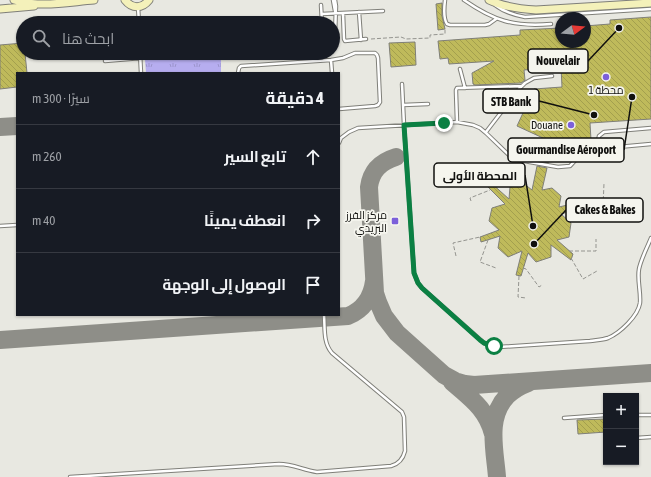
<!DOCTYPE html>
<html lang="ar">
<meta charset="utf-8">
<style>
body{margin:0;font-family:"Asap Condensed",Cairo,sans-serif;background:#20242c;color:#f1f3f6;direction:rtl}
.controls{position:absolute;right:12px;bottom:12px;display:grid;overflow:hidden;border-radius:0px;box-shadow:0 1px 3px #0004}
.controls button{width:36px;height:36px;display:grid;place-items:center;padding:0;border:0;border-bottom:1px solid #363941;background:#171b24;color:#f1f3f6;font:20px sans-serif}
.compass{position:absolute;left:555px;top:12px;width:36px;height:36px;border-radius:50%;background:#171b24;box-shadow:0 1px 3px #0004;rotate:74deg}
.stop{position:absolute;width:12px;height:12px;margin:-9px;border:3px solid #0b8043;border-radius:50%;background:#fff}
.stop.end{background:#0b8043;border-color:#fff;box-shadow:0 1px 4px #0008}
.list{margin:0;padding:0;list-style:none}
h2{display:flex;justify-content:space-between;align-items:center;height:52px;margin:0;padding:0 16px;font-size:17px}
h2 small{font-size:13px;font-weight:400;color:#9ea1a6}
.list li{display:grid;grid-template-columns:26px 1fr auto;gap:12px;align-items:center;box-sizing:border-box;height:64px;padding:0 16px;border-top:1px solid #363941}
.list b{display:block;font-size:15px;white-space:nowrap}
.list em{font-size:13px;font-style:normal;color:#9ea1a6}
.icon{flex:none;width:22px;height:22px;fill:none;stroke:currentColor;stroke-width:2;stroke-linecap:round;stroke-linejoin:round}
.map{position:relative;flex:none;width:651px;height:477px;overflow:hidden;direction:ltr}
.search{position:absolute;background:#171b24;box-shadow:0 1px 3px #0004;left:16px;top:16px;width:324px;height:44px;display:flex;align-items:center;gap:10px;box-sizing:border-box;padding:0 14px;border-radius:22px;color:#9ea1a6;font-size:15px}
.panel{position:absolute;background:#171b24;box-shadow:0 1px 3px #0004;left:16px;top:72px;width:324px;height:244px;border-radius:0px;direction:rtl}
.map>svg:first-child{display:block}
.grass{fill:url(#grass-tufts)}
.lines{fill:none;stroke-linecap:round;stroke-linejoin:round}
.taxiway{stroke:#8e8e88;stroke-width:18}
.building{fill:url(#building-back-hatch);stroke:#7f7f78}
.lane-casing{stroke:#7f7f79;stroke-width:4.5}
.secondary-casing{stroke:#7f7f79;stroke-width:9}
.path{stroke:#94948f;stroke-width:1;stroke-dasharray:4 2;stroke-linecap:butt}
.lane{stroke:#fff;stroke-width:2.5}
.secondary{stroke:#f4f1ba;stroke-width:7}
.route{stroke:#0b8043;stroke-width:5}
.poi-dot{fill:#7c60da;stroke:#f5f5ee;stroke-width:1.5}
.labels{text-anchor:middle;dominant-baseline:central;stroke-width:3.5;stroke-linejoin:round;paint-order:stroke}
.poi-label{font-size:11px;fill:#10100e;stroke:#f5f5ee;text-anchor:end}
.leader{fill:none;stroke:#10100e;stroke-width:1.5}
.callout-dot{fill:#10100e;stroke:#f5f5ee;stroke-width:1.5}
.callout{fill:#f5f5ee;stroke:#10100e;stroke-width:1.5}
.callout-label{font-size:12px;text-anchor:middle;font-weight:bold;fill:#10100e}
</style>
<div class="map">
<svg width="651" height="477" viewBox="0 0 651 477">
<defs>
<pattern id="grass-tufts" width="24" height="20" patternUnits="userSpaceOnUse"><rect width="24" height="20" fill="#b6adef"/><path d="M3 7l-1-3M5 7V3M7 7l1-3M15 17l-1-3M17 17v-4M19 17l1-3" fill="none" stroke="#9b94cc"/></pattern>
<pattern id="building-back-hatch" width="6" height="6" patternUnits="userSpaceOnUse"><rect width="6" height="6" fill="#bfba5b"/><path d="M-1 5l2 2M0 0l6 6M5-1l2 2" fill="none" stroke="#a39f4e"/></pattern>
</defs>
<rect width="100%" height="100%" fill="#e8e8e1"/>
<!-- grass -->
<path class="grass" d="M221 54V73H146L145 59Z"/>
<g class="lines">
<!-- taxiway -->
<path class="taxiway" d="M0 127 17 126
M396 157C380 162 371 171 369 187L375 293 378 302 384 316 397 333 444 375 455 381 465 384 474 385 651 373
M0 340 348 316C363 310 372 297 374 281
M452 382C470 398 487 409 493 434
M497 477C495 450 486 418 507 396 513 390 520 386 528 383"/>
</g>
<!-- building -->
<path class="building" d="M442 3V16L445 29 438 30 436 4Z
M651 17V119L590 123 591 140 553 143 548 163 538 161 543 138 517 126 534 89 562 87 561 67 524 70 525 80 521 83 475 85 473 84 472 73 494 61 449 64 448 58 440 59 438 41 520 35V30L561 28V42H585V26L610 24V20Z
M415 42 416 65 391 67 389 43Z
M23 43V53H25L27 73H17V87L0 89V45Z
M537 166 547 168 542 190 552 188 561 196 559 207 580 202 581 208 561 214 571 223 569 237 557 240 573 254 571 260 551 245V257L536 262 528 253 521 276 516 275 522 251 508 257 498 248 500 236 481 242 480 237 499 230 489 221 492 208 505 204 487 186 490 182 509 199 510 187 523 183 532 190Z
M606 419V432L578 434 577 420Z"/>
<g class="lines">
<!-- lane casing -->
<g class="lane-casing">
<path id="lane" d="M333 0 335 11
M335 0 336 6 335 36
M445 0C444 8 443 18 447 24L450 25H485L489 24 496 19
M464 0C494 21 514 27 551 24
M321 5 322 23
M495 5C504 12 514 15 525 17L651 9
M138 7 139 23
M359 12 361 40
M343 13 344 39 345 41 366 39
M322 14 383 11
M140 53 141 73
M331 60 332 73
M105 61 141 58
M460 69 465 88
M238 73 239 68 241 66 331 60 343 58 355 53H375L377 55 378 58 380 102 378 105 375 106 339 109
M402 84 404 125 414 273 418 283 422 288 484 343 494 346 499 347 590 341C596 340 602 340 608 338 620 333 638 316 640 303 641 292 637 280 639 269 641 259 647 248 651 238
M403 105 428 104
M457 122 456 92V90L457 88 522 86
M486 132 519 89 525 83 534 78 552 76
M339 143 341 138 349 132 358 128 457 122 473 125 480 128 486 133 513 159 552 166 558 167 570 166C577 157 585 152 596 149L651 144
M596 149 599 136 604 132 651 128
M0 226 17 225
M636 415H651
M564 418 606 415
M636 438 651 437
M70 477 279 464C293 464 303 470 317 472L391 466C399 464 403 459 405 451L404 417 402 412 332 353C323 343 325 328 324 315"/>
</g>
<!-- secondary casing -->
<g class="secondary-casing">
<path id="secondary" d="M14 0C39 8 68 2 94 0
M125 0C132 9 142 9 149 0
M489 0C504 7 520 9 536 10L651 3
M0 9 34 6"/>
</g>
<!-- path -->
<path class="path" d="M371 39 401 37 406 39 430 38V35L445 34V28
M464 179 466 174 490 182
M471 201 470 198 490 190
M580 205 603 207 604 183
M488 240 480 262 496 268
M569 251H596V239
M456 256 453 243 480 237
M571 258 583 279 597 271
M523 268 526 269 539 287 542 285
M519 276 518 297 526 298"/>
<!-- lane -->
<use href="#lane" class="lane"/>
<!-- secondary -->
<use href="#secondary" class="secondary"/>
</g>
<g class="lines">
<!-- route -->
<path class="route" d="M444 123 404 125 414 273 418 283 422 288 480 340 484 343 494 346"/>
</g>
<!-- markers -->
<g class="poi-dot">
<circle cx="606" cy="77" r="4"/>
<circle cx="571" cy="125" r="4"/>
<rect x="391" y="217" width="8" height="8" rx="2"/>
</g>
<g class="labels">
<!-- poi labels -->
<g class="poi-label">
<text x="606" y="90" text-anchor="middle">محطة 1</text>
<text x="563" y="125">Douane</text>
<text x="387" y="215">مركز الفرز<tspan x="387" dy="13">البريدي</tspan></text>
</g>
</g>
<!-- callouts -->
<path class="leader" d="M619 28L588 61M594 115L539 101M632 97L624 150M533 226L525 175M534 244L566 210"/>
<g class="callout-dot">
<circle cx="619" cy="28" r="4"/>
<circle cx="594" cy="115" r="4"/>
<circle cx="632" cy="97" r="4"/>
<circle cx="533" cy="226" r="4"/>
<circle cx="534" cy="244" r="4"/>
</g>
<g class="callout">
<rect x="528" y="49" width="60" height="24" rx="4"/>
<rect x="483" y="89" width="56" height="24" rx="4"/>
<rect x="508" y="138" width="116" height="24" rx="4"/>
<rect x="434" y="163" width="91" height="24" rx="4"/>
<rect x="566" y="198" width="77" height="24" rx="4"/>
</g>
<g class="callout-label">
<text x="558" y="65">Nouvelair</text>
<text x="511" y="106">STB Bank</text>
<text x="566" y="154">Gourmandise Aéroport</text>
<text x="480" y="180">المحطة الأولى</text>
<text x="605" y="214">Cakes &amp; Bakes</text>
</g>
</svg>
<div class="controls">
<button>+</button>
<button>−</button>
</div>
<svg class="compass" viewBox="-18 -18 36 36"><path d="M0-13l5 13h-10z" fill="#e53935"/><path d="M0 13l5-13h-10z" fill="#9ea1a6"/></svg>
<div class="stop" style="left:494px;top:346px"></div>
<div class="stop end" style="left:444px;top:123px"></div>
<div class="search"><svg class="icon" aria-label="search" viewBox="0 0 24 24"><circle cx="10" cy="10" r="6"/><path d="M15 15l6 6"/></svg>ابحث هنا</div>
<section class="panel">
<h2>4 دقيقة<small>سيرًا · 300 m</small></h2>
<ul class="list">
<li><svg class="icon" aria-label="ahead" viewBox="0 0 24 24"><path d="M12 20V5M6 11l6-6 6 6"/></svg><div><b>تابع السير</b></div><em>260 m</em></li>
<li><svg class="icon" aria-label="right" viewBox="0 0 24 24"><path d="M7 20v-9h11M14 6l5 5-5 5"/></svg><div><b>انعطف يمينًا</b></div><em>40 m</em></li>
<li><svg class="icon" aria-label="arrive" viewBox="0 0 24 24"><path d="M6 21V4h12l-3 4 3 4H6"/></svg><div><b>الوصول إلى الوجهة</b></div></li>
</ul>
</section>
</div>
